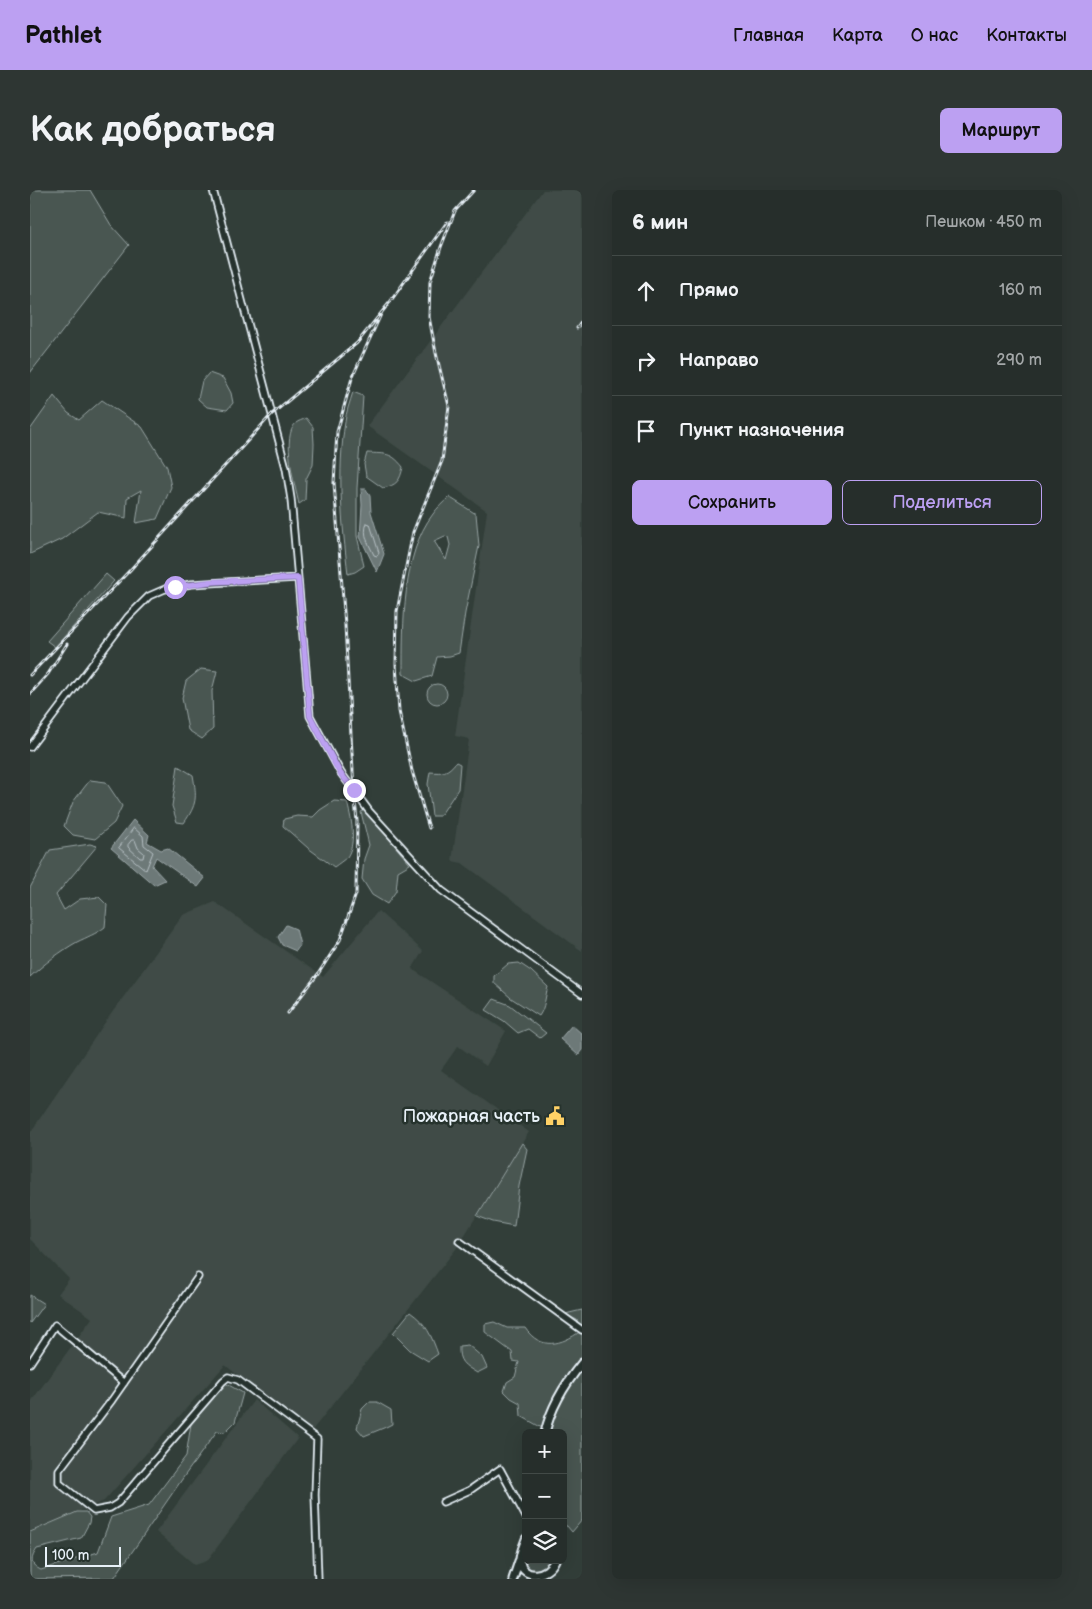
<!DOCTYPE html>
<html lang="ru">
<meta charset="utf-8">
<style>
body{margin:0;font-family:"Balsamiq Sans",sans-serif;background:#2e3633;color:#f1f3f6}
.controls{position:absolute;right:15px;bottom:15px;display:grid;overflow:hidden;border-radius:8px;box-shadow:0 5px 20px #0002}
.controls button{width:45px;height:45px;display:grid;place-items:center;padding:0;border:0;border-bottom:1px solid #424a47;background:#262e2b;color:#f1f3f6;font:25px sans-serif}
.scale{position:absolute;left:15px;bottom:12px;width:76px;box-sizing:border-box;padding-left:5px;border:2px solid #e8f1f8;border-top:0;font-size:14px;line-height:18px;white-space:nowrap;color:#e8f1f8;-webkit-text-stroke:4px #26332d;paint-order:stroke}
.stop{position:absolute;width:15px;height:15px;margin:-11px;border:4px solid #bca0f2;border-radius:50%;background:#fff}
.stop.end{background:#bca0f2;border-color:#fff;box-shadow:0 1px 5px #0008}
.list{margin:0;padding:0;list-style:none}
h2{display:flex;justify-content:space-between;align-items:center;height:65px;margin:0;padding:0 20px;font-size:21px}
h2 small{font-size:16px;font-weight:400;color:#a4a8a9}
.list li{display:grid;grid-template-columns:32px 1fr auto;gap:15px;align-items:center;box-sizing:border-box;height:70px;padding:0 20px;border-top:1px solid #424a47}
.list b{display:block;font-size:19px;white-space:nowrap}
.list em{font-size:16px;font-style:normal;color:#a4a8a9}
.actions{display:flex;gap:10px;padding:15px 20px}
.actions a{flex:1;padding:11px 0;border:1px solid #bca0f2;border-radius:8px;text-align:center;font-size:18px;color:#bca0f2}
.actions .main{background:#bca0f2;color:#111}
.icon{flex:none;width:28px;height:28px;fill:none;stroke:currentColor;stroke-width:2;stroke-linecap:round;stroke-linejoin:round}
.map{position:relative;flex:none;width:552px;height:1389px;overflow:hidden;border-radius:8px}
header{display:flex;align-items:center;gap:30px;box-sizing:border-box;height:70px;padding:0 25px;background:#bca0f2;color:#111}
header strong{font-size:24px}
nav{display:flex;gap:28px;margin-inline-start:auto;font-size:18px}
.intro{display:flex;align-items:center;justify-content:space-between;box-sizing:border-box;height:120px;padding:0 30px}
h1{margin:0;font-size:35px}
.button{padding:12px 22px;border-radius:8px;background:#bca0f2;color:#111;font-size:18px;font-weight:700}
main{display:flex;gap:30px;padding:0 30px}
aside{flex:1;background:#262e2b;border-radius:8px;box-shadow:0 5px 20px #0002}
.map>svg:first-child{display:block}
.built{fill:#3f4b46}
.green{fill:#495651;stroke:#98a4a4;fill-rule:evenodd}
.water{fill:#6d7978;stroke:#9ea9ab}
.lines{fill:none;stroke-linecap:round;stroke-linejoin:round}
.shore{stroke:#b7c1c5;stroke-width:1}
.minor-casing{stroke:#e8f1f8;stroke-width:9}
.major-casing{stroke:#e8f1f8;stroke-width:11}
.minor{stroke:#26332d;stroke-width:5.5}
.major{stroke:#26332d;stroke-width:7}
.rail-casing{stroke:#e8f1f8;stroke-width:3}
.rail{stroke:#26332d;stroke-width:1;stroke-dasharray:4;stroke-linecap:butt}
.route{stroke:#bca0f2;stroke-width:6}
.labels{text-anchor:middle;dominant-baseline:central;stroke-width:5;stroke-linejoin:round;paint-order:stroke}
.poi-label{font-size:18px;fill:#e8f1f8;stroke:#26332d;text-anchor:end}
</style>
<header>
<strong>Pathlet</strong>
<nav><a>Главная</a><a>Карта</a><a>О нас</a><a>Контакты</a></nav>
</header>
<div class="intro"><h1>Как добраться</h1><a class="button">Маршрут</a></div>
<main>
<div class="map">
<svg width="552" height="1389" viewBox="0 0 552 1389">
<rect width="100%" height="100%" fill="#323e39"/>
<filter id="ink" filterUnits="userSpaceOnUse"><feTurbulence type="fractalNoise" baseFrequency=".02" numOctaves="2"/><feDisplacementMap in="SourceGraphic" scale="10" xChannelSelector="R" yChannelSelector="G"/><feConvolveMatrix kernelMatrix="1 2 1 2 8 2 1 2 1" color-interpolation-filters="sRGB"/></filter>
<g filter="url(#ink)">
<!-- built -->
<path class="built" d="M513 0H552V761L432 673 422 671 439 549 425 546 457 321 337 236Z
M185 712 293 787 348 721 393 761 382 779 476 841 456 876 428 856 411 880 499 942 426 1059 280 1243 195 1175 74 1311 0 1341V1213L62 1128 28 1104 39 1089 0 1049V943L76 831 153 725Z
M224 1210 268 1248 177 1371 165 1375 126 1342Z"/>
<!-- green -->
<path class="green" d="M0 0H60L81 35 99 55 0 183Z
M179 183 193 188 201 203 203 213 197 220 177 217 168 209 172 191Z
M323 202 333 206 327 298V346L334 376 325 382 318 384C312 333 307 283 315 232 316 222 320 212 323 202Z
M24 206 38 223 49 230 72 210 112 237 137 277 141 297 127 329 106 333 111 300 97 308 96 328 68 322 32 349 0 364V240Z
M276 228 283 237 284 254 283 275 276 289 275 310 269 314C265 296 251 246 266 233 268 231 273 230 276 228Z
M337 263C356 264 361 262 373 277 370 291 367 295 353 298L336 286 334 274Z
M419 307 446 324 449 356 435 423 429 463 420 466 407 467 402 486 386 491 373 484C373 435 372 364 403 324 407 318 413 313 419 307ZM415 346 418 347 420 355 416 370 404 351Z
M76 384 84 391 25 457 17 451Z
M171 479 187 481 182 501 183 539 172 549 158 540 152 508 156 491Z
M397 504a10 10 0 1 1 20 0a10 10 0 1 1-20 0Z
M426 572 430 574 428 599 410 626H402L398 594 400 582C413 583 417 583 426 572Z
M148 576 163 585C167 608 167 614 154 633L147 632 142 616Z
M60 590 76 592 92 616 84 633 65 649 43 645 34 636 43 612Z
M304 611 317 612C321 627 327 652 317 667 314 670 308 674 304 677L278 658 253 636 254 629 267 626 283 627 290 620Z
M335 620 380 674 368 681 366 701 357 714 342 705 332 689 334 669 339 655 331 622Z
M60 654 67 656 26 705 34 720 50 709 69 707 77 715 75 737C66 744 57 747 47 752 31 761 14 774 0 787V698L20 660Z
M489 773 501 781 518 797C515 806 515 818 509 826L481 808 464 793V786L478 774Z
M464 809 480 815 516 843 510 848 498 839 488 843 474 831 456 820Z
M492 953 497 959 489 996 484 1036 463 1032 447 1026Z
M0 1105 14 1114 0 1133Z
M552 1120V1167L534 1189 521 1214 514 1239 491 1226 490 1213 481 1208 474 1201 477 1192 485 1187 489 1172 483 1171 482 1162 455 1142V1134L464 1132 477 1138H495C511 1161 531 1155 551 1141L547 1130 535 1124Z
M380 1122C397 1134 401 1145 408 1164L398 1171 380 1160 363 1143Z
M438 1155 452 1167 457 1178 447 1183C434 1175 428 1172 429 1156Z
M552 1178V1330L542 1342 537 1336H533V1243H519C526 1218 537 1199 552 1178Z
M195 1193 213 1203 205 1232 195 1242 187 1241 155 1285 84 1388 0 1389V1342L47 1322H56L60 1327 59 1333 51 1348 7 1359C0 1369 0 1375 11 1380L68 1362 81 1327 119 1315 156 1266 161 1234Z
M339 1212H347L361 1220 362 1234 356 1237 334 1246 327 1238 332 1219Z
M496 1360V1370H521C517 1378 512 1380 504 1381 495 1376 493 1370 496 1360Z"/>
<!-- water -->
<path class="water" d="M331 299H336L340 306 341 322 354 364 347 382 330 347 332 315Z
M103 630 119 645 117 652 131 660 138 658 175 688 168 697 126 667 122 676 135 690 124 695 81 658Z
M256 735 266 739 270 755 266 761 252 755 248 747Z
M542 835 552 844V860L548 865 530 849Z"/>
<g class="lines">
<!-- shore -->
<path class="shore" d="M337 333 340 334 349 363 347 366 344 365C339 354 332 345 337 333Z
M104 638 113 646 114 655 123 662 116 680 89 658Z
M102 650H105L108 658 114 663 113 668H110L98 657V655Z"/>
<!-- minor casing -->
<g class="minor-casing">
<path id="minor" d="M183 0 256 278 261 309 280 526 311 583 339 621 411 700 552 804
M0 557 98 427 119 406 135 399 161 394 268 388
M429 1051 552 1140
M168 1087 82 1210 29 1280V1293L64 1321 80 1318 88 1313 193 1191 198 1187 208 1190 287 1249 285 1305 288 1389
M0 1173 25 1135 94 1193
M413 1312 440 1300 470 1279 496 1327"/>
</g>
<!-- major casing -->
<g class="major-casing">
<path id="major" d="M515 1243C521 1216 535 1194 552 1173
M496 1349C494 1355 489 1365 490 1372 493 1389 517 1388 525 1370
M483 1389 489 1371"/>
</g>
<!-- minor -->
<use href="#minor" class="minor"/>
<!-- major -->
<use href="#major" class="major"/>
<!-- rail casing -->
<g class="rail-casing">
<path id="rail" d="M547 138 552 131
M0 485 100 380 242 224 327 153 360 112 417 32
M0 504 18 484 37 454
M399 638 382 581 369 521 366 474 367 421 383 342 412 271 419 216 406 163 399 127 400 92 411 57 425 21 444 0
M258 823 288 784 310 750 326 704 327 631 324 600 315 435 304 293 307 242 322 188 352 122"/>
</g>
<!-- rail -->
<use href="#rail" class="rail"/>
</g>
</g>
<g class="lines" filter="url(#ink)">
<!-- route -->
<path class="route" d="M145 397 180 392 268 388 280 526 310 583 324 600"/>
</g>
<!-- icons -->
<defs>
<g id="civic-bare" transform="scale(1.5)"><path d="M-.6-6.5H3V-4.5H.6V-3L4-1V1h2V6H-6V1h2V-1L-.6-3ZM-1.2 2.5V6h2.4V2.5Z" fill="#ffd166" stroke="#26332d" stroke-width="2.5" paint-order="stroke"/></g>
</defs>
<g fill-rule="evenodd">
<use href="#civic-bare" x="525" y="926"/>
</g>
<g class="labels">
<!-- poi labels -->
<g class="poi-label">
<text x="510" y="926">Пожарная часть</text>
</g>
</g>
</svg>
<div class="controls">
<button>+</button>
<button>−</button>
<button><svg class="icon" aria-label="layers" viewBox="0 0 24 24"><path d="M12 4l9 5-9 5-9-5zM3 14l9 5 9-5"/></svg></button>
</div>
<div class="scale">100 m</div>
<div class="stop" style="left:145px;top:397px"></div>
<div class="stop end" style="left:324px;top:600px"></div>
</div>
<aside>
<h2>6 мин<small>Пешком · 450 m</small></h2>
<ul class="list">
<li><svg class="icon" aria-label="ahead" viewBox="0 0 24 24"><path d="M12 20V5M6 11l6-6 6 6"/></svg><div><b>Прямо</b></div><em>160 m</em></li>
<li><svg class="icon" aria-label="right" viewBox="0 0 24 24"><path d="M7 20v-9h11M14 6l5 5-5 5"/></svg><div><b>Направо</b></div><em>290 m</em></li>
<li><svg class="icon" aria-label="arrive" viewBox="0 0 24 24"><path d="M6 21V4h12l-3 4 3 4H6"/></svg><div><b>Пункт назначения</b></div></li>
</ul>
<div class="actions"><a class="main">Сохранить</a><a>Поделиться</a></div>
</aside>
</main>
